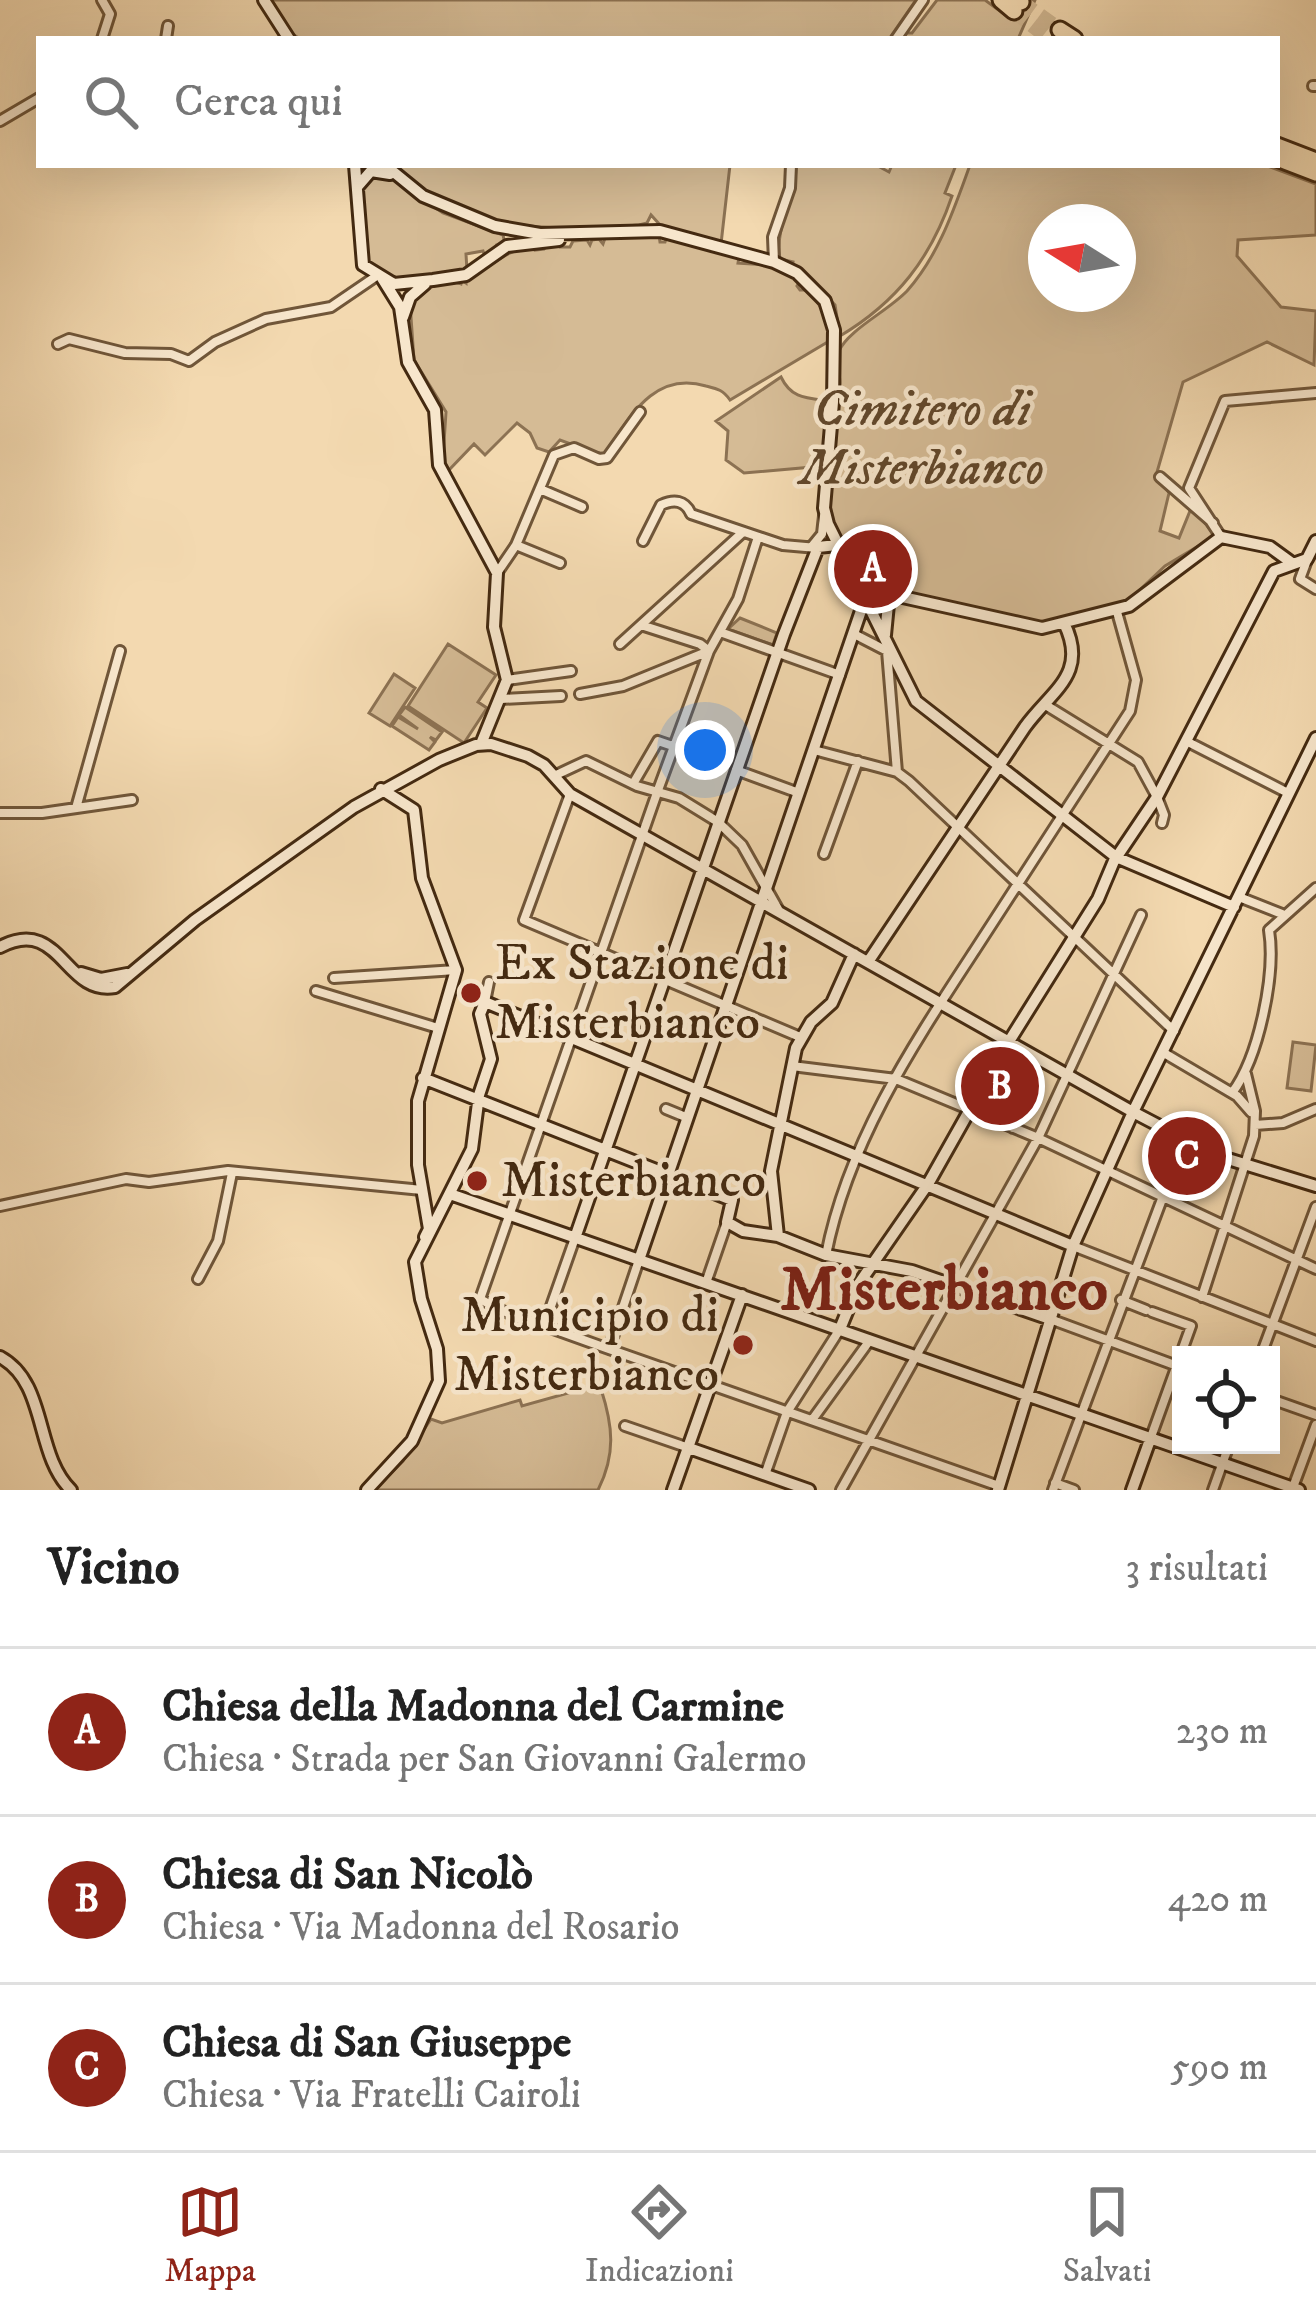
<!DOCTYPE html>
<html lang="it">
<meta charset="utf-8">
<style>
body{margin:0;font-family:"IM FELL DW Pica",serif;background:#f6f6f6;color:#222}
.controls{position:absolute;right:36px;bottom:36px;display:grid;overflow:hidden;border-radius:0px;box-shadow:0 12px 48px #0002}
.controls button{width:108px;height:108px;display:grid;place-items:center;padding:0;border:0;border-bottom:3px solid #e0e0e0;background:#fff;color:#222;font:60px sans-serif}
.compass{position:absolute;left:1028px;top:204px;width:108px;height:108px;border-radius:50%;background:#fff;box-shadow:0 12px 48px #0002;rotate:281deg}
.you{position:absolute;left:705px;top:750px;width:42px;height:42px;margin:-30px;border:9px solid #fff;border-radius:50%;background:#1a73e8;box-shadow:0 0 0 18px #1a73e833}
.badge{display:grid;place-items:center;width:78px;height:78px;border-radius:50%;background:#8f2418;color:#fff;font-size:39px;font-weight:700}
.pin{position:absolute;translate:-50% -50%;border:6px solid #fff;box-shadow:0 3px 12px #0006}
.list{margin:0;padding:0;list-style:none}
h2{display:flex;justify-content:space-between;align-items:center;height:156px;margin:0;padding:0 48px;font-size:51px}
h2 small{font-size:39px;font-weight:400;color:#767676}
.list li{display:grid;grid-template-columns:78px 1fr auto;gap:36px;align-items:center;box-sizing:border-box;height:168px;padding:0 48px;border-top:3px solid #e0e0e0}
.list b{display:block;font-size:45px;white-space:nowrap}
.list p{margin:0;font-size:39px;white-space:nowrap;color:#767676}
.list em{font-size:39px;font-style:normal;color:#767676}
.icon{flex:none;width:66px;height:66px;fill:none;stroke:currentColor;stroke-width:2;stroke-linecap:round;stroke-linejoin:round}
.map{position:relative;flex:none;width:1316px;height:1490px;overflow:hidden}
.search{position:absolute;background:#fff;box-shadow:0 12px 48px #0002;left:36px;right:36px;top:36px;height:132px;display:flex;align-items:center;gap:30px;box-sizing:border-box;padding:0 42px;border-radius:0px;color:#767676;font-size:45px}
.sheet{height:660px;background:#fff}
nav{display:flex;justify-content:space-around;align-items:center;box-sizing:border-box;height:168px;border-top:3px solid #e0e0e0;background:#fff;font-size:33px;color:#767676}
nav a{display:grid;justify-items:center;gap:6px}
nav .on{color:#8f2418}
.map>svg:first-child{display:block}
.green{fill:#d5bb95;stroke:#8c7253;stroke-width:3;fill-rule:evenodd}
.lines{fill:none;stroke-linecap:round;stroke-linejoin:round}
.highway-tunnel{stroke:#d0b690;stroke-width:15;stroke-dasharray:15 8;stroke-linecap:butt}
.street-casing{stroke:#705639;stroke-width:14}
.secondary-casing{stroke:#442a11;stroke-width:16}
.highway-casing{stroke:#442a11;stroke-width:21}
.street{stroke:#f7e6cc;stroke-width:8}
.secondary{stroke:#f7e6cc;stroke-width:10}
.highway{stroke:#f3d9b0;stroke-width:15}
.poi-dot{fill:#8f2418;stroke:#f7e6cc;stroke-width:4.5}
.labels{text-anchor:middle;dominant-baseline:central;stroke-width:9;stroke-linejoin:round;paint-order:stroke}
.park-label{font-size:51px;font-style:italic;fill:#61472b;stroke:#f7e6cc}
.poi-label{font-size:51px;fill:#442a11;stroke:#f7e6cc;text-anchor:start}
.district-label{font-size:63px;font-weight:bold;fill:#7a1f14;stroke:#f7e6cc}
</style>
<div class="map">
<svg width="1316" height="1490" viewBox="0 0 1316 1490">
<rect width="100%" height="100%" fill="#f3d9b0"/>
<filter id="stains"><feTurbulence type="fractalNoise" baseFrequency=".00167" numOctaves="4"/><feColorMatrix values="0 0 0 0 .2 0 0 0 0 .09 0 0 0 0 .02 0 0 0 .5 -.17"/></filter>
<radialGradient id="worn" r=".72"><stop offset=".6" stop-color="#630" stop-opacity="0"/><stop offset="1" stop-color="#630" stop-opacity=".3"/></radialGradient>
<!-- green -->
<path class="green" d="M271 0H916L889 39H300L291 33Z
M937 0H985L1008 17 1022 0H1035L1018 39H903L906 33H912Z
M390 165H730L721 244 661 226 651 215 647 223 639 225C541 233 469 231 390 165Z
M796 165H876L889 172 892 165H956L945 193 952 196C931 258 897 302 840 336L835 305 807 276 792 267 793 262 780 259C774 225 797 199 796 165Z
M970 165H1265L1316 184V235L1238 240 1237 256 1281 307 1316 311 1314 365 1267 342 1183 382 1157 472 1169 493 1160 531 1179 538 1192 506 1215 536 1165 566 1125 604 1040 623 892 591 895 577 888 574 869 580 862 558 849 561 829 512 838 392C844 382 834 364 839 351 848 330 888 311 907 291 939 255 954 209 970 165ZM1046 222H1118V294H1046Z
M368 175H386L443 213 503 235 505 244 497 245 498 250 486 259 483 251 466 254 467 271 400 281 367 263 361 188Z
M652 234 659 235 660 242H665L667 236 739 257 738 263 770 265 801 280 797 286 800 290H809L828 318 831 340 730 400C723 390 718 389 706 386 653 370 629 419 603 456L560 440 549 452 537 448 530 433 517 423 485 455 474 444 448 471 443 458 446 412 414 360 410 303C425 290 441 275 461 284L462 280 466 283V279C495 266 501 251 534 246L535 250 544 249 549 243H558L560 247H570L573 241 587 240 590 245 592 240 599 239 603 244 605 238Z
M781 377C791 398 805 398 828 401L824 453H814L812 467 744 473 726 460 728 431 716 421Z
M740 618 777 633 773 645 728 629Z
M448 644 496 675 478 702 487 708 464 743 408 706Z
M394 674 415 688 390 726 369 713Z
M405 707 442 732 436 740 430 737 435 742 429 750 392 726 398 717 418 729 399 715Z
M1293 1042 1316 1045 1311 1091 1287 1088Z
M586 1388 601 1389C613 1426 616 1454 598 1490H374L403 1461 431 1419 442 1423 520 1400 522 1406Z"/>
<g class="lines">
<!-- highway-tunnel -->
<path class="highway-tunnel" d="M1021 2 1060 30
M1014 11 1050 39"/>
<!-- street casing -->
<g class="street-casing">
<path id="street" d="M102 39 110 14 102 0
M166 39 168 26
M896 39 923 0
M1313 86H1316
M0 121 39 98
M774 262 773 237 790 188 791 165
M58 344 69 339 125 353 171 354 189 361 215 342 266 319 331 307 378 275
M1160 477 1213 523
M540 489 582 507
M758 537 738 599 709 651 658 790 480 1299 500 1310 606 1348 999 1486
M1221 537 1189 488 1225 401 1316 393
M643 541 661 505C674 499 685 500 691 514L783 545 817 548
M516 545 560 563
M813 545 822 534 824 516
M1307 560 1300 579 1316 589
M497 573 516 545 554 455 574 448 599 459 607 458 640 412
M641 625 700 644 709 651
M720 632 840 675
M854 634 887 651 888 648
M620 644 743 532
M887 651 897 772
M507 680 571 671
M580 694 623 686 709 651
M501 699 561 696
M1044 704 1138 762 1157 797 1164 815 1162 823
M1186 741 1288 793
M814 750 897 772 909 781 1174 1031
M736 770 799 793
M556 775 586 761 637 786 679 798 718 822 742 845 778 909
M633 784 658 741 699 755
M570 794 524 920 800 1037
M76 808 120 651
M0 813H42L132 800
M824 854 858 761
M1239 897 1282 914
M334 978 456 970
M316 991 438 1028
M485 1002 489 982
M1008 1045 1013 1128
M1164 1053 1237 1096 1251 1112
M792 1066 896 1079 1038 1138 1316 1269
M1232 1093C1259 1057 1276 974 1269 930L1316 888
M666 1109 688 1118
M1255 1125 1283 1123 1316 1109
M0 1206 126 1179 149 1182 228 1171 422 1190
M1073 1246 1316 1341
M826 1255C848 1142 913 1045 975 950 1026 870 1079 791 1130 711L1136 680 1117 612
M198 1279 218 1241 232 1173
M706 1283 727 1222
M1202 1297 1254 1136 1255 1111 1246 1074
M1121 1300 1146 1310
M1050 1319 1180 1367
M544 1326 575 1238
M609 1349 639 1260
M1261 1355 1316 1207
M1271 1399 1316 1415
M812 1420 870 1340
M625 1426 689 1448
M1151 1437 1191 1326 1152 1312
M765 1475 787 1412 840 1329
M1055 1483 1074 1490
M841 1490 1038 1138 1141 915
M1053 1490 1192 1119
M1213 1490 1229 1445
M1292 1490 1316 1425"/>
</g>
<!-- secondary casing -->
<g class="secondary-casing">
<path id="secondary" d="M264 0 289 39
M355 165 363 265 394 284 433 280 466 275 507 246 559 240
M385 165 423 196 495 226 540 234 660 231 774 262 797 273 825 301 834 330 833 402 824 508 828 524 916 701 1116 857 1234 907
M358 186 371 171 390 174
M382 278 400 307 408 362 435 410 439 465 497 573 494 627 507 680 481 744
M403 317 410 297 425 284
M865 599 889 594 1042 628 1129 606 1221 537 1270 547 1292 563
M885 635 889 594
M381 789 414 810 422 878 456 970 418 1101V1165L429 1229 425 1237
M0 947C61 915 64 996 115 987L195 920 354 807 439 760 476 745 491 744 528 756 544 765 570 794 1133 1112 1215 1155 1316 1186
M868 962 1025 727C1052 690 1089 674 1064 623
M81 973 101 979 127 974
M423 1078 732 1200 727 1222 743 1231 778 1236 826 1255 912 1271 1050 1319
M450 1194 1299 1490
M778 1236 771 1171 796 1048 811 1022 832 1003 854 954
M575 1238 784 634 818 547 837 545
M639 1260 865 599
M840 1329 858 1285 928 1184 1003 1051 1098 899 1114 861 1157 797 1274 571 1307 559 1316 541
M0 1357C48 1383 34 1454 71 1490
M689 1448 809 1490
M367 1490 412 1441 439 1381 437 1349 421 1299 415 1262 472 1149 479 1095 491 1059 480 1014 485 1002 1073 1246
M673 1490 742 1295
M998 1490 1073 1246 1133 1112 1316 738
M1132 1490 1151 1437"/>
</g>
<!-- highway casing -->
<g class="highway-casing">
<path id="highway" d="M1001 0 1014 11
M1018 0 1021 2
M1060 30 1074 39
M1277 146 1316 161
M1277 158 1316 173"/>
</g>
<!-- street -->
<use href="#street" class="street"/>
<!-- secondary -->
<use href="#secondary" class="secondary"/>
<!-- highway -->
<use href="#highway" class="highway"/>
</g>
<!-- markers -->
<g class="poi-dot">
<circle cx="471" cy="993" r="12"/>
<circle cx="477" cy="1181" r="12"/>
<circle cx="743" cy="1345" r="12"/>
</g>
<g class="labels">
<!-- park labels -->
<g class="park-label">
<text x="922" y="410">Cimitero di<tspan x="922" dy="59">Misterbianco</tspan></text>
</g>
<!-- poi labels -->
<g class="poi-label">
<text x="495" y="964">Ex Stazione di<tspan x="495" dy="59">Misterbianco</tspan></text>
<text x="501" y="1181">Misterbianco</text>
<text x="719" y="1316" text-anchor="end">Municipio di<tspan x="719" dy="59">Misterbianco</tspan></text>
</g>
<!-- district labels -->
<g class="district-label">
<text x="944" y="1291">Misterbianco</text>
</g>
</g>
<rect width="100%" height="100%" filter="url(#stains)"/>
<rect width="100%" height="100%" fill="url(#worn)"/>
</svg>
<div class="controls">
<button><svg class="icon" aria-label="locate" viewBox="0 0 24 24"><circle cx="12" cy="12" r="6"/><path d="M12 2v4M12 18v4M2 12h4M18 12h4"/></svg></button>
</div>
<svg class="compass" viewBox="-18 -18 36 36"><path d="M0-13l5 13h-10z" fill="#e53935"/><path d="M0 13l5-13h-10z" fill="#767676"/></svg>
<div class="you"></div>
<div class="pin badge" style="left:873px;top:569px">A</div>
<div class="pin badge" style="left:1000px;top:1086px">B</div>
<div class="pin badge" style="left:1187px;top:1156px">C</div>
<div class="search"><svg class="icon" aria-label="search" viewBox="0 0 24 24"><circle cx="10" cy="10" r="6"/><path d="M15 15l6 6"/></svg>Cerca qui</div>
</div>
<section class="sheet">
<h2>Vicino<small>3 risultati</small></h2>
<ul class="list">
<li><span class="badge">A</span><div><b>Chiesa della Madonna del Carmine</b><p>Chiesa · Strada per San Giovanni Galermo</p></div><em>230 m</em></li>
<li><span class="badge">B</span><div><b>Chiesa di San Nicolò</b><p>Chiesa · Via Madonna del Rosario</p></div><em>420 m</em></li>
<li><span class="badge">C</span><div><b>Chiesa di San Giuseppe</b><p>Chiesa · Via Fratelli Cairoli</p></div><em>590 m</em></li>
</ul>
</section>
<nav>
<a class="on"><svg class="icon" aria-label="map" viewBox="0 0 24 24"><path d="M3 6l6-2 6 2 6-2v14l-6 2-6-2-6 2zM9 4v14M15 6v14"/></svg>Mappa</a>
<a><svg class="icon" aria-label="directions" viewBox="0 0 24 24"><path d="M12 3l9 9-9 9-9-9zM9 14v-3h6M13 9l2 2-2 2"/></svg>Indicazioni</a>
<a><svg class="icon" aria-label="saved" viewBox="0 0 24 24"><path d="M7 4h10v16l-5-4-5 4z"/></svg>Salvati</a>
</nav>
